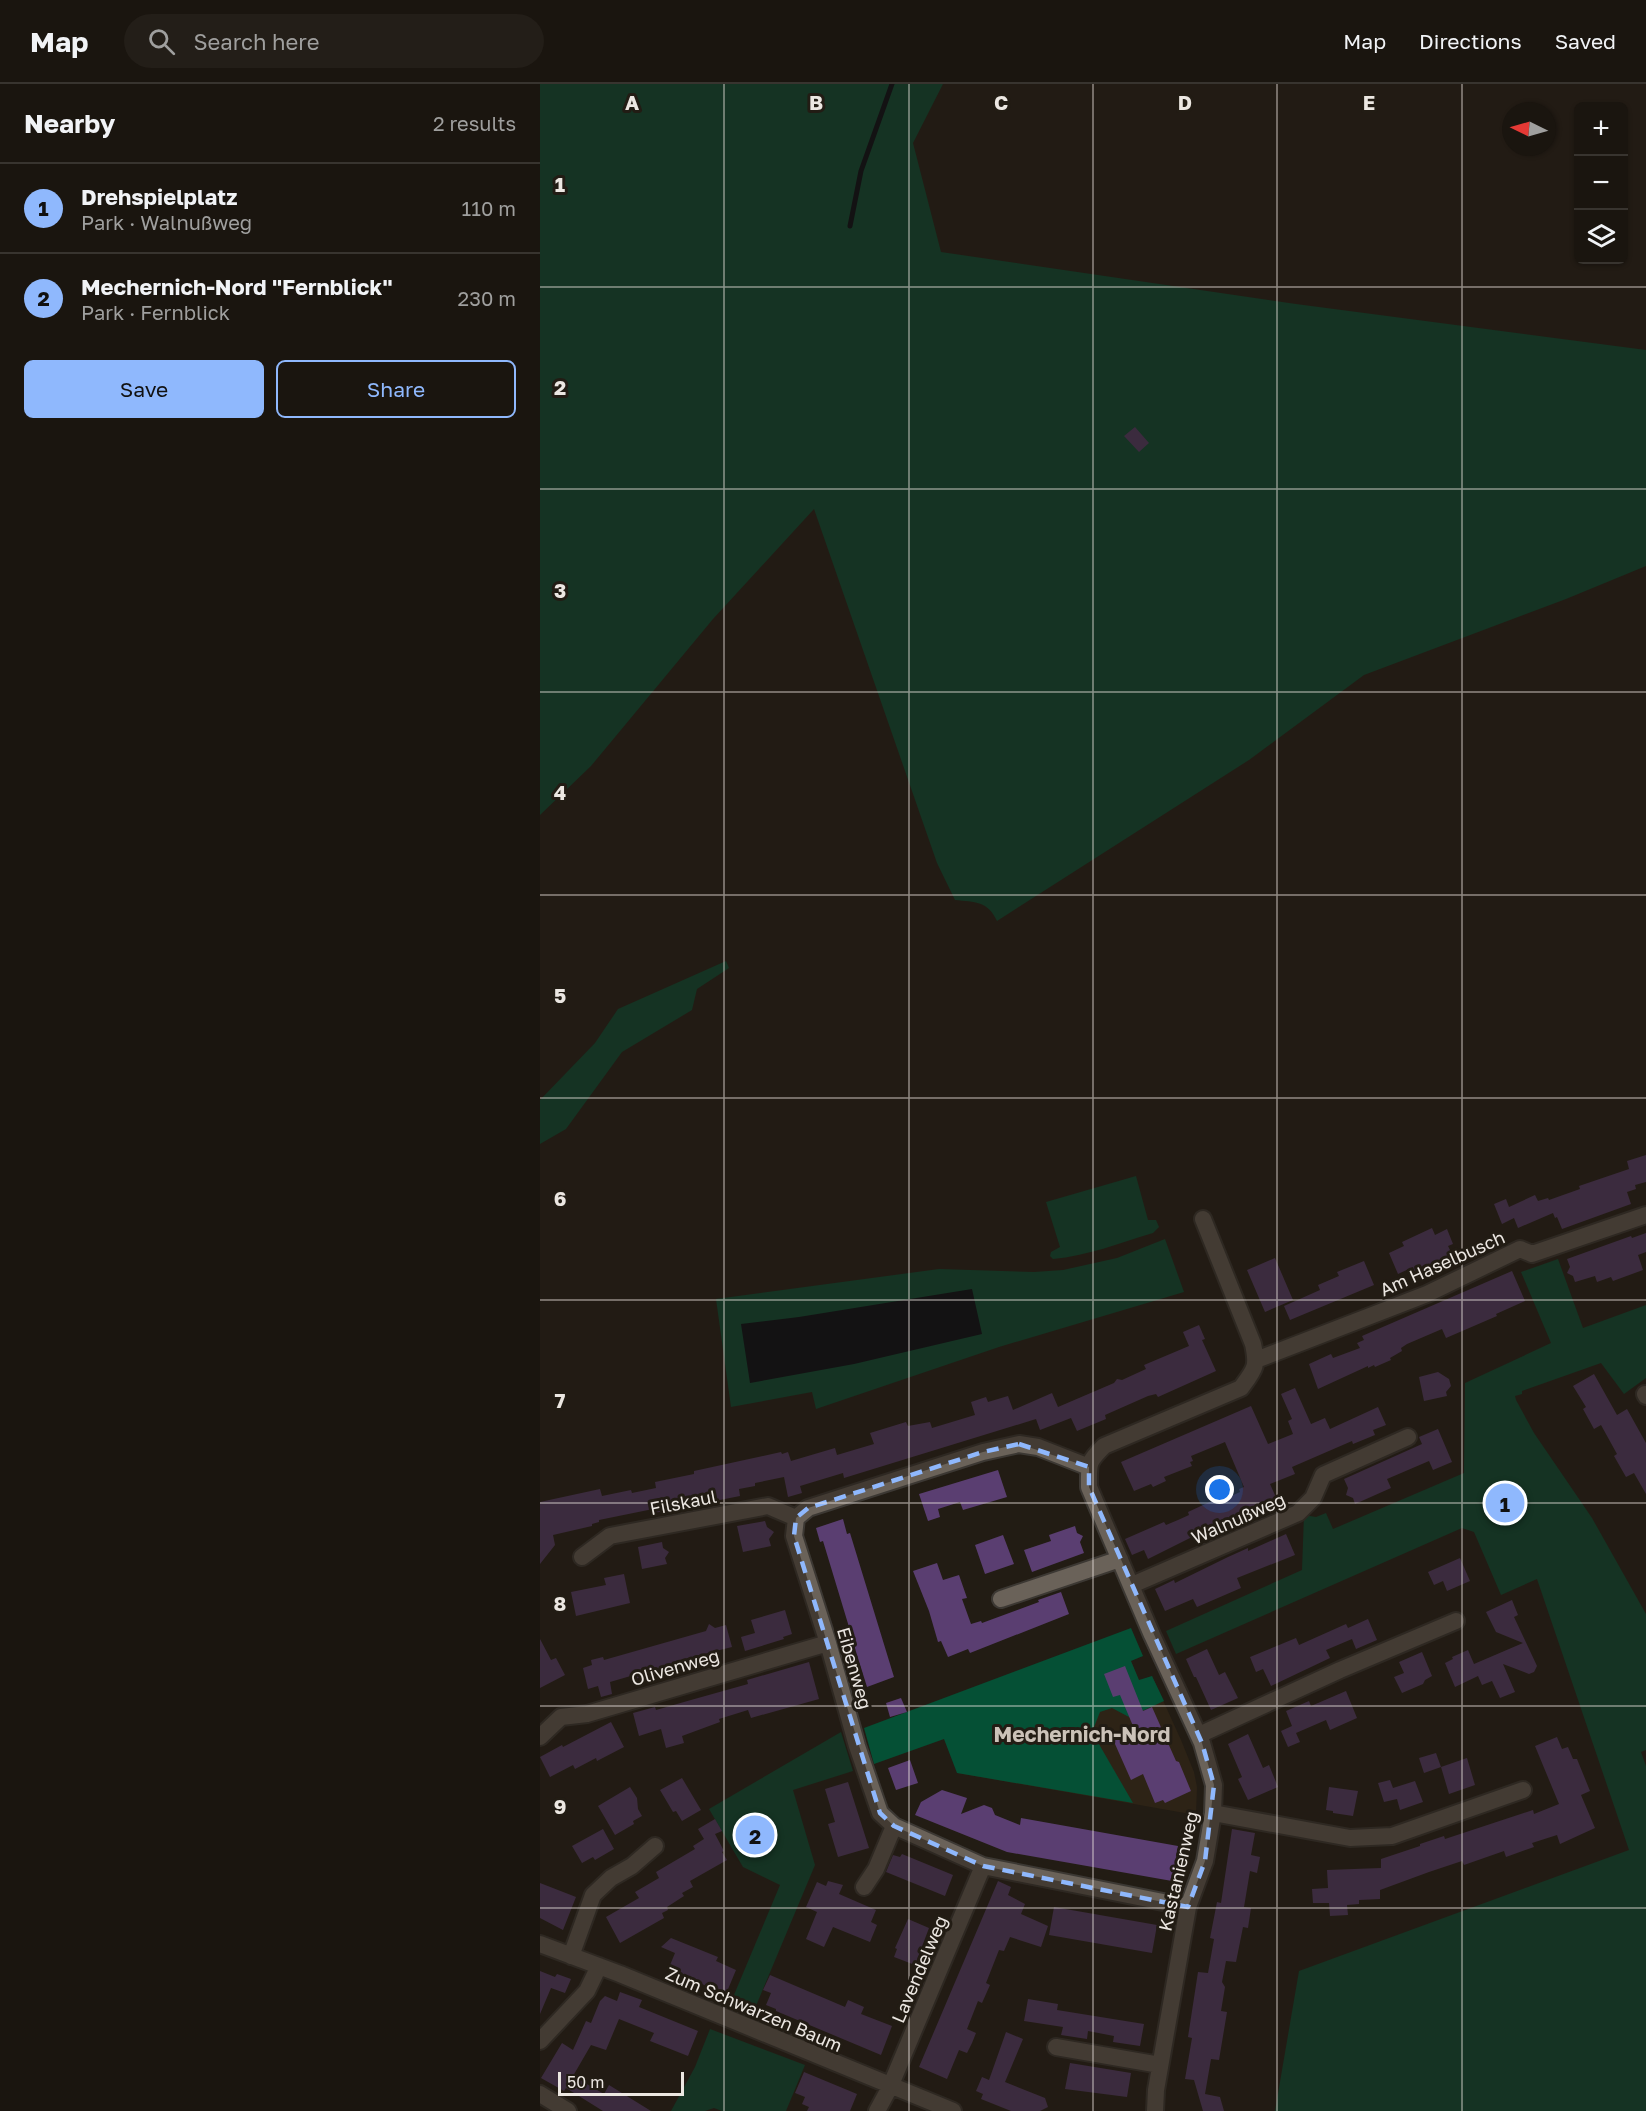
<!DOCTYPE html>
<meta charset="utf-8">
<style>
body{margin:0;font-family:"Golos Text",sans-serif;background:#231e18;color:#f1f3f6}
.controls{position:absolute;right:18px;top:18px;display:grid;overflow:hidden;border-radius:9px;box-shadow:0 2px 4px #0004}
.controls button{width:54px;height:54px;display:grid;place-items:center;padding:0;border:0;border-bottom:2px solid #38342f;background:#1a150f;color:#f1f3f6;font:30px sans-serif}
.compass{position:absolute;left:962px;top:18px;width:54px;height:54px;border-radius:50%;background:#1a150f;box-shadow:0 2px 4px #0004;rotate:275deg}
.scale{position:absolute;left:18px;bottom:15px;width:126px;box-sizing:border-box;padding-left:6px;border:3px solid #ece7e2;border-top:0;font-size:16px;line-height:21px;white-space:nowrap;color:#ece7e2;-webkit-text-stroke:4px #221c14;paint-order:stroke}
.you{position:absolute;left:680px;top:1406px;width:21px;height:21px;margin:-15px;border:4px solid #fff;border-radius:50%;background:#1a73e8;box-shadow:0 0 0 9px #1a73e833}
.badge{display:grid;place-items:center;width:39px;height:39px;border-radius:50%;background:#8fb8fd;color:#111;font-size:20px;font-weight:700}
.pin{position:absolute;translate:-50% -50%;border:3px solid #fff;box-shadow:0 2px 6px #0006}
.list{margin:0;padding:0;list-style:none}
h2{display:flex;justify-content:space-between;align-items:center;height:78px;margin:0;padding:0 24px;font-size:26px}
h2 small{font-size:20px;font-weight:400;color:#9f9f9e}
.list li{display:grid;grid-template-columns:39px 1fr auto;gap:18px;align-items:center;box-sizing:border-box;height:90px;padding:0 24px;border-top:2px solid #38342f}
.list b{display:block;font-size:22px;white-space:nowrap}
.list p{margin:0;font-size:20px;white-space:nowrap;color:#9f9f9e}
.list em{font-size:20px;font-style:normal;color:#9f9f9e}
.actions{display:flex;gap:12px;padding:18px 24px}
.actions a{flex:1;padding:14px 0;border:2px solid #8fb8fd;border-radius:9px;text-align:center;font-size:21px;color:#8fb8fd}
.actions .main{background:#8fb8fd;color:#111}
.icon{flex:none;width:33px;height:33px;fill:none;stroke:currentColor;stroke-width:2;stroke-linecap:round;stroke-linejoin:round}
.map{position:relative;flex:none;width:1106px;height:2027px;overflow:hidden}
header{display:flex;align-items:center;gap:36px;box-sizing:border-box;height:84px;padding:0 30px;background:#1a150f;border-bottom:2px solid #38342f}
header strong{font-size:28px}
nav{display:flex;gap:33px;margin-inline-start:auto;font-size:21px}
.search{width:420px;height:54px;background:#231e18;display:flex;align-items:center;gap:15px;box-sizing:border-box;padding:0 21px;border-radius:33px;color:#9f9f9e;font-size:22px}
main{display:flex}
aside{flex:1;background:#1a150f}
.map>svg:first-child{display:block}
.built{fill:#2d2316}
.green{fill:#055035}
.water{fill:#000712}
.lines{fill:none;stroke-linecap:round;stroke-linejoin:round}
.stream{stroke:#000712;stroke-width:5}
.building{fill:#5a3e71}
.minor-casing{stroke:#3c3833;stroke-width:20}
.minor{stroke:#6a6259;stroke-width:16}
.marked{fill:none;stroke:#8fb8fd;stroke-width:4.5;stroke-dasharray:12 8;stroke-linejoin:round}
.grid{fill:none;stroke:#ece7e2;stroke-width:1.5;stroke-opacity:0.55}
.labels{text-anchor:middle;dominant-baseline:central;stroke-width:6;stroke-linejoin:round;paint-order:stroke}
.street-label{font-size:18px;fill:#ece7e2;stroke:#221c14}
.quarter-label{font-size:21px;font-weight:bold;fill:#cbc2b8;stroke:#221c14}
.grid-label{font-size:20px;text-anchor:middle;font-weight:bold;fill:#ece7e2;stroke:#221c14;stroke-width:6;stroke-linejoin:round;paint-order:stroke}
</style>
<header>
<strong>Map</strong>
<div class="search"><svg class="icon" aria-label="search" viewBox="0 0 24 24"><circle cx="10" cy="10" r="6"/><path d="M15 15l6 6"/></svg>Search here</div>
<nav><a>Map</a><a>Directions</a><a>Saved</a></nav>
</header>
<main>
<aside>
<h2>Nearby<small>2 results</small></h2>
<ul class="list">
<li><span class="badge">1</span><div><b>Drehspielplatz</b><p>Park · Walnußweg</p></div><em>110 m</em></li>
<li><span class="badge">2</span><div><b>Mechernich-Nord &quot;Fernblick&quot;</b><p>Park · Fernblick</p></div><em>230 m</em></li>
</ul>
<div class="actions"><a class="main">Save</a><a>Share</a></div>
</aside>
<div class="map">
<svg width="1106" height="2027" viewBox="0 0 1106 2027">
<rect width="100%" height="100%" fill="#221c14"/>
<!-- built -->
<path class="built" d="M603 1572 591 1577 599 1597 612 1592 641 1656 654 1688 657 1703 656 1731 417 1689 430 1645Z"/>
<!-- green -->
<path class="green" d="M0 0H403L373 59 401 168 756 220 1106 266V482L1026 515 824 591 709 676 457 837C448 817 435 818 415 816L397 779 274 425 173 535 51 682 0 731Z
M186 877 189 884 157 905 152 926 82 968 26 1045 0 1060V1016L55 959 78 925Z
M596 1092 608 1136H616L619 1143 613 1149C580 1159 547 1172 513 1175L510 1172 511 1168 520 1163 506 1118Z
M625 1155 644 1208 459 1263 276 1325 272 1308 191 1323 176 1215 399 1185 494 1188 523 1186 577 1174Z
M1018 1175 1043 1244 1106 1221V1294L1084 1310 1061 1279 982 1307V1310L975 1312 976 1316 994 1349 1052 1434 1106 1530V1666L1101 1668 1106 1682V2027H735L759 1887 1089 1766 997 1495 961 1511 934 1448 922 1444 636 1570 626 1547 762 1486 764 1431 776 1433 786 1429 793 1445 924 1389 925 1299 1011 1259 981 1188Z
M591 1544 603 1572 591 1577 599 1596 612 1592 624 1617 589 1633 572 1624 560 1628 552 1648 593 1719 417 1689 404 1655 334 1680 324 1644Z
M301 1648 313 1687 253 1706 275 1781 213 1929 191 1918 240 1801 203 1783 169 1725Z
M170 1945 265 1981 246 2027H182L174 2024 165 2027H131L155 1983Z"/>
<!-- water -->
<path class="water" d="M432 1205 442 1250 314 1280 210 1299 201 1240 259 1233Z"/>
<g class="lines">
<!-- stream -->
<path class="stream" d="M310 142 321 87 352 0"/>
</g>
<!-- building -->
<path class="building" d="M595 343 609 359 599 368 584 352Z
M1106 1071V1098L1095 1101 1096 1105 1087 1108 1091 1120 1022 1145 1017 1133 1015 1134 1013 1129 978 1144 974 1134 962 1140 954 1120 966 1115 969 1123 995 1111 998 1117 1008 1114 1009 1116 1040 1105 1039 1102 1089 1085 1087 1077Z
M892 1144 895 1151 907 1145 913 1160 908 1162 913 1172 875 1189 873 1183 858 1190 849 1169 864 1162 862 1158Z
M1106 1149V1168L1098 1171 1103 1186 1073 1197 1071 1193 1057 1198 1055 1192 1035 1198 1033 1192 1027 1189 1030 1183 1027 1175 1091 1152 1092 1154Z
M735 1174 753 1216 725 1228 707 1186Z
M824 1177 834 1201 750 1236 744 1222 780 1206 778 1201 799 1192 797 1188Z
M972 1187 985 1217 956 1230 957 1232 906 1254 902 1245 867 1260 861 1264 862 1267 850 1274 851 1276 835 1283 834 1281 828 1284V1282L778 1305 769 1280 791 1270 793 1274 820 1264 817 1259 824 1256 822 1252Z
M659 1241 665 1255 662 1256 676 1287 618 1313 616 1310 608 1312 565 1331 566 1335 537 1347 531 1334 500 1346 496 1335 304 1394 303 1389 260 1402 262 1409 248 1413 244 1393 215 1399V1402L199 1405 200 1412 114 1429 113 1425 59 1436V1438L52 1440V1442L13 1451 15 1461 0 1480V1418L60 1405 62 1412 91 1406 92 1409 116 1404 115 1398 154 1390V1387L241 1368 242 1370 248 1368 251 1377 295 1364 297 1371 334 1360 330 1349 366 1338 368 1342 390 1338 392 1344 435 1331 431 1318 446 1313 448 1318 468 1312 473 1326 512 1309 518 1323 574 1299 577 1295 582 1296 606 1285 604 1281 649 1262 643 1248Z
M898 1288 909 1295 911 1302 906 1308 907 1312 884 1317 879 1293Z
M1054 1290 1077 1331 1087 1325 1106 1359V1410L1094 1389 1086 1393 1074 1372 1077 1370 1061 1341 1054 1345 1043 1325 1046 1323 1033 1302Z
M755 1304 771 1340 785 1334 790 1345 838 1323 846 1341 833 1346 835 1351 813 1360 812 1357 752 1383 755 1390 730 1400 738 1418 730 1422 731 1424 719 1429 718 1427 710 1430 709 1428 686 1438 687 1440 679 1444 680 1446 668 1451 667 1449 659 1453 658 1450 608 1475 604 1466 592 1471 585 1455 624 1438 626 1441 638 1436 649 1431 648 1428 676 1415 677 1418 689 1413 700 1408 699 1405 704 1403 685 1358 651 1372 653 1377 650 1378 652 1382 624 1393 626 1397 613 1403 611 1400 594 1407 581 1378 711 1322 728 1360 753 1350 748 1337 752 1335 741 1310Z
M898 1345 912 1378 893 1386 889 1377 847 1395 851 1404 815 1420 813 1414 806 1411 808 1404 804 1395 882 1360 879 1353Z
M458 1386 467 1413 423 1426 420 1418 398 1425 400 1433 388 1437 379 1410Z
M303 1435 307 1450 310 1449 354 1593 327 1603 313 1558H311L307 1544 309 1543 283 1457 280 1458 276 1444Z
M225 1437 227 1443 234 1448 229 1455 231 1462 203 1468 197 1442Z
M535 1442 537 1449 543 1452 540 1458 544 1469 492 1488 484 1466 511 1457 509 1451Z
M746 1450 755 1471 697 1494 701 1504 657 1523 653 1515 625 1527 615 1505 634 1496 635 1499 688 1473 708 1464V1467Z
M463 1451 474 1480 445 1490 435 1461Z
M122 1458 123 1464 129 1468 125 1474 127 1480 102 1485 98 1463Z
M920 1474 930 1497 907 1507 903 1497 894 1501 888 1488Z
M397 1479 403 1496 419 1491 427 1514 422 1515 431 1540 441 1537 442 1539 499 1518 498 1516 521 1508 529 1530 430 1569 428 1565 408 1573 401 1557 398 1558 389 1527 373 1487Z
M84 1490 90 1519 36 1532 31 1508 66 1501 64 1494Z
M972 1516 978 1531 974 1533 997 1582 994 1588 989 1590 963 1580 975 1608 960 1614 952 1597 942 1601 938 1592 915 1603 905 1579 913 1575 912 1573 928 1566 934 1580 983 1559 956 1548 946 1528Z
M245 1526 252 1550 243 1553 244 1555 205 1567 201 1553 215 1549 211 1536Z
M828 1535 837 1556 816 1565 812 1555 786 1566 790 1574 731 1602 723 1585 716 1588 710 1573 756 1554 759 1561 806 1540 808 1544Z
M169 1540 175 1544 186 1541 192 1563 132 1578 133 1584 95 1595 94 1591 70 1598 72 1610 61 1613 58 1602 48 1605 43 1584 52 1581 51 1576 63 1573 64 1576 166 1547Z
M0 1555 11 1576 16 1574 25 1591 0 1604Z
M667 1565 679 1591 685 1588 698 1614 671 1626 656 1593H654L646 1575Z
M882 1568 892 1592 885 1596 883 1600 862 1609 854 1593 864 1589 859 1578Z
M269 1578 279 1615 211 1634 208 1626 179 1635 180 1638 142 1652 144 1659 126 1664 121 1645 99 1652 93 1629 115 1623 116 1626 151 1616 208 1600 207 1596Z
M585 1582 603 1627 612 1623 636 1677 639 1678 651 1707 625 1719 623 1716 615 1719 603 1690 591 1696 571 1651 593 1642 580 1611 573 1613 564 1590Z
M806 1607 817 1634 790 1646 786 1636 756 1649 760 1658 748 1663 741 1647 752 1642 746 1627 769 1617 771 1622Z
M361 1614 367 1628 350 1633 346 1619Z
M71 1638 84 1663 57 1677 56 1674 35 1685 33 1681 10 1693 0 1673 22 1661 23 1663Z
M708 1650 723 1684 729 1681 738 1703 708 1716 698 1695 702 1693 688 1660Z
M1017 1653 1022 1665 1028 1663 1033 1675H1037L1050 1707 1041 1711 1055 1744 1020 1760 1017 1751 992 1759 994 1763 966 1773 964 1767 924 1781 922 1777 889 1788 840 1806V1815L819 1816V1820L807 1821 808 1831 790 1832 789 1819H773L772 1805 788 1804 787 1786 841 1784V1775L880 1762V1760L904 1752 905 1755 993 1726 994 1730 1019 1720 995 1662Z
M896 1669 901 1683 884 1689 879 1674Z
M927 1674 935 1701 909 1710 901 1683Z
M370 1676 378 1699 356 1706 348 1684Z
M142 1694 161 1726 142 1737 136 1727 133 1728 120 1706Z
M850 1696 853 1704 875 1697 883 1718 860 1726 857 1715 844 1718 838 1699Z
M308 1698 329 1764 298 1773 288 1740 295 1738 285 1705Z
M90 1703 97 1714 98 1725 102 1732 93 1737 94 1740 75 1751 58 1722Z
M789 1703 818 1707 813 1732 793 1729V1727L786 1726Z
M402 1706 427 1714 421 1730 444 1721 452 1724 455 1731 480 1741 481 1734 638 1762 636 1775 643 1777 640 1792 633 1790 632 1797 467 1768 375 1731 381 1718Z
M175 1735 182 1747 175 1750 184 1767 182 1768 187 1776 150 1797 153 1803 142 1809 144 1812 127 1823 128 1826 122 1829 124 1834 80 1859 66 1833 99 1814 95 1808 119 1794 116 1788 155 1765 153 1762 164 1755 158 1745Z
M63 1745 74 1765 55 1776 53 1773 42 1779 32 1762Z
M692 1745 715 1749 711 1771 720 1773 717 1789 710 1787 704 1823 711 1824 708 1844 703 1843 696 1878 686 1877 682 1898 685 1903 681 1927 687 1928 679 1976 671 1975 665 2010 680 2013 684 2027H663L654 1996 645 1995 652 1954 648 1953 658 1888 668 1889 674 1855 670 1854 677 1818 681 1819Z
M362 1770 413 1791 405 1812 346 1788 353 1771 360 1773Z
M288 1797 303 1801 299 1810 336 1826 331 1838 337 1841 330 1858 293 1843 284 1863 266 1855 277 1828 266 1823 277 1798 286 1802Z
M458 1797 471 1803 468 1811 485 1820 481 1830 508 1842 501 1863 470 1853 464 1867 459 1866 446 1899 450 1901 442 1919 438 1917 427 1945 436 1949 432 1959 427 1969 419 1966 407 1995 379 1983Z
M0 1799 36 1813 23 1846 0 1834Z
M514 1823 617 1841 612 1869 509 1851Z
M368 1835 389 1844 375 1881 354 1873 357 1865 355 1864Z
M131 1854 178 1873 176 1877 196 1886 186 1910 128 1886 135 1869 121 1863Z
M0 1887 15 1893 17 1890 31 1895 25 1909 11 1904 0 1930Z
M230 1891 305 1923 308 1916 324 1923 321 1930 352 1942 341 1971 236 1927V1925L226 1921 231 1909 223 1906Z
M80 1908 102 1916 99 1923 158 1947 148 1972 110 1957 114 1949 79 1935 66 1966 51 1961 33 1992 64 2010 69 2001 111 2027H63L26 2004 24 2007 1 1994 22 1959 33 1966 46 1937 51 1939 60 1917 65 1912 77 1917Z
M488 1915 518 1920 517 1926 604 1940 600 1962 573 1958 574 1952 548 1947 547 1955 521 1951 523 1943 484 1937Z
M466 1948 483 1955 465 1998 505 2014 508 2023 500 2027H471L441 2015 443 2010 436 2007 442 1993 449 1996Z
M530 1979 591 1989 587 2013 525 2005Z
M264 1988 317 2010 310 2027H267L269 2023 262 2020 265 2013 255 2009Z"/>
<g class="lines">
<!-- minor casing -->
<g class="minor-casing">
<path id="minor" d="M716 1276 887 1210 980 1165 992 1170 1106 1131
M1105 1310 1106 1312
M549 1383 498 1363 479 1360 443 1368 268 1424 256 1434 254 1452 288 1559 317 1662 340 1729 354 1742 443 1782 648 1823
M42 1473 70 1452 228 1422 256 1434
M592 1501 758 1429 773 1414 783 1391 868 1353
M461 1515 580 1475
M659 1651 800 1586 916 1537
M0 1653 21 1633 47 1630 288 1559
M673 1729 810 1754 852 1752 983 1706
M324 1803 336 1785 354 1742
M0 1860 80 1890 413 2027
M31 1872 53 1811 71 1794 92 1782 115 1762
M0 1957 47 1907 59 1882
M516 1963 620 1981
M0 2010 28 2027
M337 2027 350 2003 443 1782
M615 2027 616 2006 648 1823 665 1777 673 1729 674 1701 662 1659 612 1551 549 1403C549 1379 547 1379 564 1362L701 1304C715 1285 718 1283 713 1260L663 1135"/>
</g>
<!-- minor -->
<use href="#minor" class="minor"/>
</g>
<!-- marked area -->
<path d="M0 0H1106V2027H0ZM479 1360 549 1383V1403L662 1659 674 1701 665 1777 648 1823 443 1782 354 1742 340 1729 254 1452 256 1434 268 1424 443 1368Z" fill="#221c14" fill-opacity=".55" fill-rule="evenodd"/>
<path class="marked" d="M479 1360 549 1383V1403L662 1659 674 1701 665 1777 648 1823 443 1782 354 1742 340 1729 254 1452 256 1434 268 1424 443 1368Z"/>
<!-- grid -->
<path class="grid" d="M184 0V2027M369 0V2027M553 0V2027M737 0V2027M922 0V2027M0 203H1106M0 405H1106M0 608H1106M0 811H1106M0 1014H1106M0 1216H1106M0 1419H1106M0 1622H1106M0 1824H1106"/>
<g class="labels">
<!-- street labels -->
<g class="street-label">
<text transform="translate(902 1179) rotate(-24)">Am Haselbusch</text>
<text transform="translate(143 1418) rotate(-11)">Filskaul</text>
<text transform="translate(698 1434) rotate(-24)">Walnußweg</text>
<text transform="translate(135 1583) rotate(-16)">Olivenweg</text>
<text transform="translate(315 1584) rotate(74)">Eibenweg</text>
<text transform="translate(638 1787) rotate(-77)">Kastanienweg</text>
<text transform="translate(379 1885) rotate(-67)">Lavendelweg</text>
<text transform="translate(214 1925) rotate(23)">Zum Schwarzen Baum</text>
</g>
<!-- quarter labels -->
<g class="quarter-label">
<text x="542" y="1650">Mechernich-Nord</text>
</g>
</g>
<g class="grid-label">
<text x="92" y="26">A</text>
<text x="276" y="26">B</text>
<text x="461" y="26">C</text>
<text x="645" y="26">D</text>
<text x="829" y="26">E</text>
<text x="20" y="108">1</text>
<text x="20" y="311">2</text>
<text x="20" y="514">3</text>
<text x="20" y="716">4</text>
<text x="20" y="919">5</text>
<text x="20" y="1122">6</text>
<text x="20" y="1324">7</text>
<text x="20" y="1527">8</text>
<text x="20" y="1730">9</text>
</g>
</svg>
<div class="controls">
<button>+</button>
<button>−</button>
<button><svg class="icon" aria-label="layers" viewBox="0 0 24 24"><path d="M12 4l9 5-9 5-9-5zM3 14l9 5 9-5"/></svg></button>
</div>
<svg class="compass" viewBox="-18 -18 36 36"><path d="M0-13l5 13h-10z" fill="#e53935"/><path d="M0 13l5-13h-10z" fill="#9f9f9e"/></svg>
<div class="scale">50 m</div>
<div class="you"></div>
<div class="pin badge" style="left:965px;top:1419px">1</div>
<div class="pin badge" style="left:215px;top:1751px">2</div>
</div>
</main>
